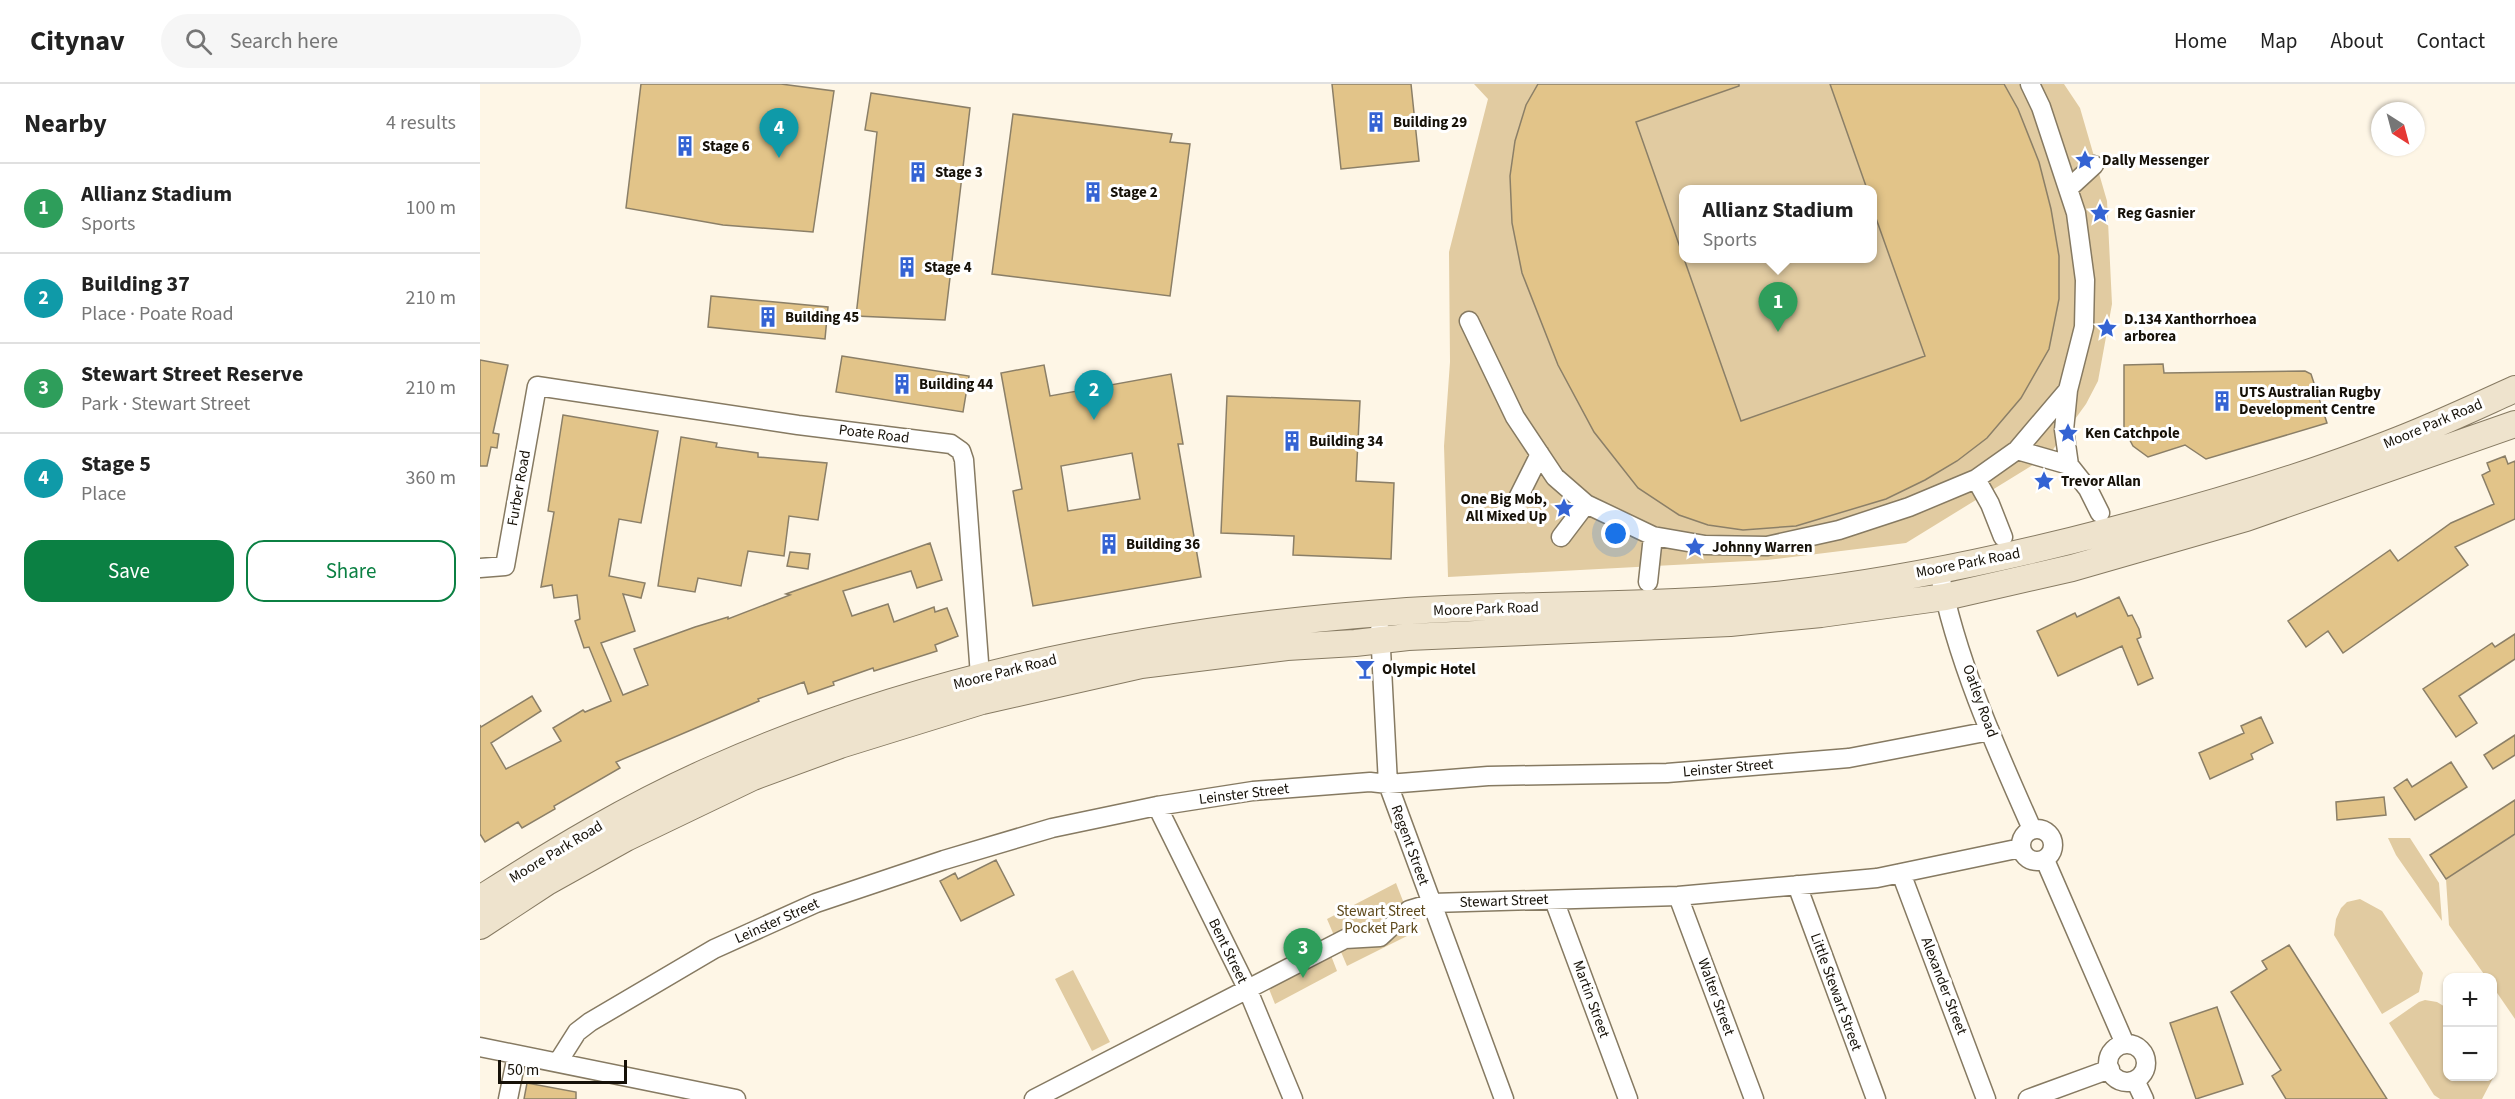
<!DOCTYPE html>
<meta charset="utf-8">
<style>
body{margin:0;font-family:"Source Sans 3",sans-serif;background:#f6f6f6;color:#222}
.controls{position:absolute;right:18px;bottom:18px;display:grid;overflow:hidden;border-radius:12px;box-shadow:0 2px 4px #0004}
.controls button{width:54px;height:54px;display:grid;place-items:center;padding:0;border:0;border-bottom:2px solid #e0e0e0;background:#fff;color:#222;font:30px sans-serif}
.compass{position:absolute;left:1891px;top:18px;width:54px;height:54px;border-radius:50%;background:#fff;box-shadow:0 2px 4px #0004;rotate:144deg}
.scale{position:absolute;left:18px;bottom:15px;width:129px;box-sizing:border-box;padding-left:6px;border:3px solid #161108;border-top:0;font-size:16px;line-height:21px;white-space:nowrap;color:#161108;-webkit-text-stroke:4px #fff;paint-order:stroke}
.you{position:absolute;left:1136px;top:450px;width:21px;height:21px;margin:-15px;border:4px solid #fff;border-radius:50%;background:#1a73e8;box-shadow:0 0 0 9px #1a73e833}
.badge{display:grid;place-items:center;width:39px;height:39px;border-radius:50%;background:#0b8043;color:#fff;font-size:20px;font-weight:700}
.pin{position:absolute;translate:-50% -50px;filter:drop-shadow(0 2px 3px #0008)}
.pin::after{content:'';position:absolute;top:32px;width:21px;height:18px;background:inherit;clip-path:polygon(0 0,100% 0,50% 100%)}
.popup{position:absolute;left:1199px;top:101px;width:198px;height:78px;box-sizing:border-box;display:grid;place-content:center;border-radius:12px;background:#fff;filter:drop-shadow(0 2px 4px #0005);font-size:20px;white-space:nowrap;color:#767676}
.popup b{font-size:22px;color:#222}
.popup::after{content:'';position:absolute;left:50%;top:100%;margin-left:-12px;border:12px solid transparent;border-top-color:#fff}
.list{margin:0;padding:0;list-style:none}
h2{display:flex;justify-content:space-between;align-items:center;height:78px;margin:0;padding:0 24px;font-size:26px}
h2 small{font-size:20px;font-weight:400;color:#767676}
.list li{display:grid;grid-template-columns:39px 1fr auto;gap:18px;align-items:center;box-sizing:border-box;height:90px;padding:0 24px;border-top:2px solid #e0e0e0}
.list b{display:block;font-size:22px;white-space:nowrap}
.list p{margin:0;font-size:20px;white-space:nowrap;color:#767676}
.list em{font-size:20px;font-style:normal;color:#767676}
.actions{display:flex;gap:12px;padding:18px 24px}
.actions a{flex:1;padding:14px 0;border:2px solid #0b8043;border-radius:18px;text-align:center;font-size:21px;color:#0b8043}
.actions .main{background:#0b8043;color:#fff}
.icon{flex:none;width:33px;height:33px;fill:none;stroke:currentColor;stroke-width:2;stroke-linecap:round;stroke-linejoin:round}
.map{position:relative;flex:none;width:2035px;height:1015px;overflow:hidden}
header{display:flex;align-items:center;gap:36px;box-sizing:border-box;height:84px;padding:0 30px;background:#fff;border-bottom:2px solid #e0e0e0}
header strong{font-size:28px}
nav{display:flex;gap:33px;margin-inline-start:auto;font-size:21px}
.search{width:420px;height:54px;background:#f6f6f6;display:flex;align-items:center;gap:15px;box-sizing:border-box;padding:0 21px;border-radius:33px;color:#767676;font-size:22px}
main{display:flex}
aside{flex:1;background:#fff}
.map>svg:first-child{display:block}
.green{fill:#e1cba1;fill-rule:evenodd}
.building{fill:#e2c489;stroke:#8b7f67;stroke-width:1.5;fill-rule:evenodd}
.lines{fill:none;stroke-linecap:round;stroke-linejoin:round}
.street-casing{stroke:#867a62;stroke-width:21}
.secondary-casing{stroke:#867a62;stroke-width:28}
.street{stroke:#fff;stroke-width:18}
.secondary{stroke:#eee3cd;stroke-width:26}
.labels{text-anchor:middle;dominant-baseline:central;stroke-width:6;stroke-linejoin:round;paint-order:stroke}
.poi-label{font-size:15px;font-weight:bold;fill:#161108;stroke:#fff;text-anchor:start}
.street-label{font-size:15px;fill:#161108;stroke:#fff}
.park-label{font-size:15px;fill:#5d481b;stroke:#fff}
</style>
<header>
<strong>Citynav</strong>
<div class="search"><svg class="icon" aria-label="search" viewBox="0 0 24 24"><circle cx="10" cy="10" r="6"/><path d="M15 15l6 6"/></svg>Search here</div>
<nav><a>Home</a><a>Map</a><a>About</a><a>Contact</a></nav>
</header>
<main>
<aside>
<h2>Nearby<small>4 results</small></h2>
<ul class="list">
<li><span class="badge" style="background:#2e9e5b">1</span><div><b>Allianz Stadium</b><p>Sports</p></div><em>100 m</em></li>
<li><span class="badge" style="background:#0f9aa8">2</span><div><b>Building 37</b><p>Place · Poate Road</p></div><em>210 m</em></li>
<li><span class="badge" style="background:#2e9e5b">3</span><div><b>Stewart Street Reserve</b><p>Park · Stewart Street</p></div><em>210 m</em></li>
<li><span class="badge" style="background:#0f9aa8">4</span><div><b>Stage 5</b><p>Place</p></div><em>360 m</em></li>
</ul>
<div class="actions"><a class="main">Save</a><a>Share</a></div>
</aside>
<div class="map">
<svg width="2035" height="1015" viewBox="0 0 2035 1015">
<rect width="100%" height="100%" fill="#fef6e6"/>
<!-- green -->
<path class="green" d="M994 0H1584L1600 24 1627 117 1632 220 1618 297 1606 320 1569 371 1426 459 1287 476 968 493 964 362 970 278 969 168 1008 15ZM1204 106H1392V174H1204Z
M2035 750V935L2013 903 2012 894 2006 893 1969 841 1966 795Z
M1908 754H1930L1959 799 1962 837 1916 771Z
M916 799 935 848 867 882 847 835Z
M1880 815 1902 827 1943 889 1939 908 1902 930 1854 851 1856 835 1861 824 1867 818Z
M850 869 857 887 795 920 787 900Z
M593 886 630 958 612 967 575 895Z
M1945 916 1957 918 1967 924 1968 992 2013 994 2002 1015H1960L1954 1011 1909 939 1939 918Z"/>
<!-- building -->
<path class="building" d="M161 0H301L354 7 333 148 243 141 146 124Z
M852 0H931L939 77 861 85Z
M1058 0H1259V2L1156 38 1261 337 1445 272 1392 123V105H1387L1350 0H1524L1538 25 1559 78 1571 125 1579 172V215L1569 265 1541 314 1507 354 1477 377 1445 396 1406 415 1316 442 1263 446 1228 441 1199 431 1158 404 1114 348 1078 281 1042 189 1032 139 1030 92 1035 57 1046 21Z
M391 9 490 24 465 236 376 232 397 48 385 46Z
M533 30 692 50 690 58 710 60 690 212 512 190Z
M231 212 348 223 345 255 228 243Z
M362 272 489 292 483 328 356 308Z
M0 276 28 281 13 349 19 350 17 364 11 363 7 382H0Z
M1683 280 1684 289 1825 287 1831 290 1847 339 1726 375 1705 361 1668 373 1653 362 1644 345V281Z
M564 281 570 312 691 290 703 360H698L721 493 553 522 533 407 542 405 521 289ZM652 369 660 415 588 427 581 382Z
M747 312 880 317 876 397 914 399 911 475 813 471 814 452 741 449Z
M83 331 178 347 161 439 139 435 129 492 165 499 161 514 143 510 155 547 121 559 143 611 168 601 154 565 215 543 248 533V535L310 511 306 510 450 459 462 496 437 504 431 487 363 507 372 532 408 520 414 538 454 523 455 528 467 524 478 552 455 561 457 567 394 587 393 584 353 598 354 601 328 610 324 598 278 615 279 617 136 678 140 684 74 722 75 725 42 744 38 738 5 758 0 750V641L1 643 52 612 61 627 11 659 26 685 81 657 73 644 103 626 105 628 131 617 109 563 104 564 95 537 100 535 97 511 74 514 72 501 61 503 74 428 68 427Z
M201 353 237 359 236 363 278 369V373L347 379 338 436 309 432 304 472 268 467 261 502 218 494 215 508 178 502Z
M2025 372 2028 380 2035 377V435L1975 463 1988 481 1863 569 1848 547 1826 563 1808 537 1910 466 1918 477 1971 439 2014 420 2002 391 2010 387 2007 379Z
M310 468 330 470 328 485 307 482Z
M1639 513 1648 532 1652 531 1659 545 1661 553 1657 555 1673 594 1658 601 1642 562 1578 592 1557 547 1595 529 1597 533Z
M2035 550V575L1979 612 1997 639 1976 653 1943 605 2012 559 2015 563Z
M1781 633 1793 659 1771 670 1773 675 1730 695 1719 669 1764 649 1761 642Z
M2035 651V671L2013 685 2004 671Z
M1971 678 1987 703 1935 736 1914 704 1927 695 1932 703Z
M1904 713 1906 731 1857 736 1856 718Z
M2035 716V750L1966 795 1950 771Z
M516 776 534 811 481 837 460 797 475 789 478 795Z
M1809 861 1907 1015H1806L1792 992 1801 986 1751 908 1787 885 1782 877Z
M1737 923 1763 1000 1716 1015 1690 939Z
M47 999 96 1008V1015H44Z"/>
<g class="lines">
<!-- street casing -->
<g class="street-casing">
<path id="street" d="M1589 104 1614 81
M989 237 1035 333 1075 393 1106 420 1173 452 1225 461 1287 462 1359 446 1429 423 1496 395 1537 366 1588 306 1604 243 1605 196 1596 129 1561 23 1550 0
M1588 306 1584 346 1589 381
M1537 366 1589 381 1608 405 1620 429
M1496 395 1510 420 1523 453
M1034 422 1060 370
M1081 453 1106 420
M0 484 25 482 57 302 318 341 471 360 481 367 484 376 501 605
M1459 486C1476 575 1515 662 1552 745
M1168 498 1173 452
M900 546 908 700 1024 1015
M677 722 767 904 813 1015
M1541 761a16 16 0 1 1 32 0a16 16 0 1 1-32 0Z
M1565 776 1645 960
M1421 789 1506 1015
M1317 801 1396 1015
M1198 812 1274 1015
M1074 816 1148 1015
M1628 979a19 19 0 1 1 38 0a19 19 0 1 1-38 0Z
M0 963 256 1015
M78 978 97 948 110 938 234 865 336 819 464 776 572 744 677 722 773 707 890 698 908 700 1008 692 1187 689 1369 674 1510 647
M1655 996 1664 1015
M28 1015 37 971
M554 1015 865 855 900 853 929 826 952 819 1198 812 1397 794 1541 764
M1548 1015 1630 985"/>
</g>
<!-- secondary casing -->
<g class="secondary-casing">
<path id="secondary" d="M0 815C75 767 151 721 233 685 447 589 682 545 915 528 1053 518 1192 525 1330 507 1432 494 1534 472 1633 446 1726 422 1818 395 1908 360 1951 344 1993 324 2035 305
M0 842 67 798 146 754 273 693 360 661 502 617 661 581 807 563 875 559 928 553 1250 539 1341 530 1465 513 1592 484 1766 434 2035 340"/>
</g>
<!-- street -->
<use href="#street" class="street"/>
<!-- secondary -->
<use href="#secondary" class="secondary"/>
</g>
<!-- icons -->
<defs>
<g id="building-bare" transform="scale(1.62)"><path d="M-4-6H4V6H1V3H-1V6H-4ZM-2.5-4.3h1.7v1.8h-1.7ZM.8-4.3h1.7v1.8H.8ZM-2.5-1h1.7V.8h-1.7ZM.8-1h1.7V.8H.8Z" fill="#3463d3" stroke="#fff" stroke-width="2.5" paint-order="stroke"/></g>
<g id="sight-bare" transform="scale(1.62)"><path d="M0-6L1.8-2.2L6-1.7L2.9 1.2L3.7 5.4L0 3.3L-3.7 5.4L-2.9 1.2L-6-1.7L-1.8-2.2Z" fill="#3463d3" stroke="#fff" stroke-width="2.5" paint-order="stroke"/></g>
<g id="bar-bare" transform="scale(1.62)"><path d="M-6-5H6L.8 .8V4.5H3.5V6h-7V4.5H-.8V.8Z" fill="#3463d3" stroke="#fff" stroke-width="2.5" paint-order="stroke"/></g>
</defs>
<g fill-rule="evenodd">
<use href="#building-bare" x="896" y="38"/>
<use href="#building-bare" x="205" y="62"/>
<use href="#sight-bare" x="1605" y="76"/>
<use href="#building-bare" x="438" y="88"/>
<use href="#building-bare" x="613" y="108"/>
<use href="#sight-bare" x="1620" y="129"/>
<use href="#building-bare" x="427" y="183"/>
<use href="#building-bare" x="288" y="233"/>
<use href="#sight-bare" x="1627" y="244"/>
<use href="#building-bare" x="422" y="300"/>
<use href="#building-bare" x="1742" y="317"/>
<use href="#sight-bare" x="1588" y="349"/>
<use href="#building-bare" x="812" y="357"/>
<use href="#sight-bare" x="1564" y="397"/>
<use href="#sight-bare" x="1084" y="424"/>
<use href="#building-bare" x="629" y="460"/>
<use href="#sight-bare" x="1215" y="463"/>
<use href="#bar-bare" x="885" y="585"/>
</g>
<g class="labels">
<!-- poi labels -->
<g class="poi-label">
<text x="913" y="38">Building 29</text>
<text x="222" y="62">Stage 6</text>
<text x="1622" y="76">Dally Messenger</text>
<text x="455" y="88">Stage 3</text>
<text x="630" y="108">Stage 2</text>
<text x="1637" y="129">Reg Gasnier</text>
<text x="444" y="183">Stage 4</text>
<text x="305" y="233">Building 45</text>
<text x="1644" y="235">D.134 Xanthorrhoea<tspan x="1644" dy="17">arborea</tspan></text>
<text x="439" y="300">Building 44</text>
<text x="1759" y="308">UTS Australian Rugby<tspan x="1759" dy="17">Development Centre</tspan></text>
<text x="1605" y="349">Ken Catchpole</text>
<text x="829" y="357">Building 34</text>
<text x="1581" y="397">Trevor Allan</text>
<text x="1067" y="415" text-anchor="end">One Big Mob,<tspan x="1067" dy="17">All Mixed Up</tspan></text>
<text x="646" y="460">Building 36</text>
<text x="1232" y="463">Johnny Warren</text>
<text x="902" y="585">Olympic Hotel</text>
</g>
<!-- street labels -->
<g class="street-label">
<text transform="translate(1953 340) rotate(-23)">Moore Park Road</text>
<text transform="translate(394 350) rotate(7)">Poate Road</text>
<text transform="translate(39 404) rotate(-80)">Furber Road</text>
<text transform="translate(1488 479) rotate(-11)">Moore Park Road</text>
<text transform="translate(1006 525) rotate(-2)">Moore Park Road</text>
<text transform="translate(525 588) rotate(-14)">Moore Park Road</text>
<text transform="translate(1500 617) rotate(70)">Oatley Road</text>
<text transform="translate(1248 684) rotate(-5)">Leinster Street</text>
<text transform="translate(764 710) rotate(-7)">Leinster Street</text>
<text transform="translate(930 761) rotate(70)">Regent Street</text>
<text transform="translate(76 768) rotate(-31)">Moore Park Road</text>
<text transform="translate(1024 817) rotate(-2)">Stewart Street</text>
<text transform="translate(297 837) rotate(-24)">Leinster Street</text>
<text transform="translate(748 867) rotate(64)">Bent Street</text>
<text transform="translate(1464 902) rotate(69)">Alexander Street</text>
<text transform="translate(1356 908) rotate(70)">Little Stewart Street</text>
<text transform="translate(1236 913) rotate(70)">Walter Street</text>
<text transform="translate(1111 915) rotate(70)">Martin Street</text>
</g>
<!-- park labels -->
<g class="park-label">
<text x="901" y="827">Stewart Street<tspan x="901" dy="17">Pocket Park</tspan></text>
</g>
</g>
</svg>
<div class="controls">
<button>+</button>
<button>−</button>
</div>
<svg class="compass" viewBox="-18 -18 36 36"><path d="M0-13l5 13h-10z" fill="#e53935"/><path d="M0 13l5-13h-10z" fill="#767676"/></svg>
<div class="scale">50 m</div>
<div class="you"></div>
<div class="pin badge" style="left:1298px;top:248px;background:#2e9e5b">1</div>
<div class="popup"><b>Allianz Stadium</b>Sports</div>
<div class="pin badge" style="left:614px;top:336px;background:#0f9aa8">2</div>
<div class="pin badge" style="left:823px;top:894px;background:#2e9e5b">3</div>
<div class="pin badge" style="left:299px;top:74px;background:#0f9aa8">4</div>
</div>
</main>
